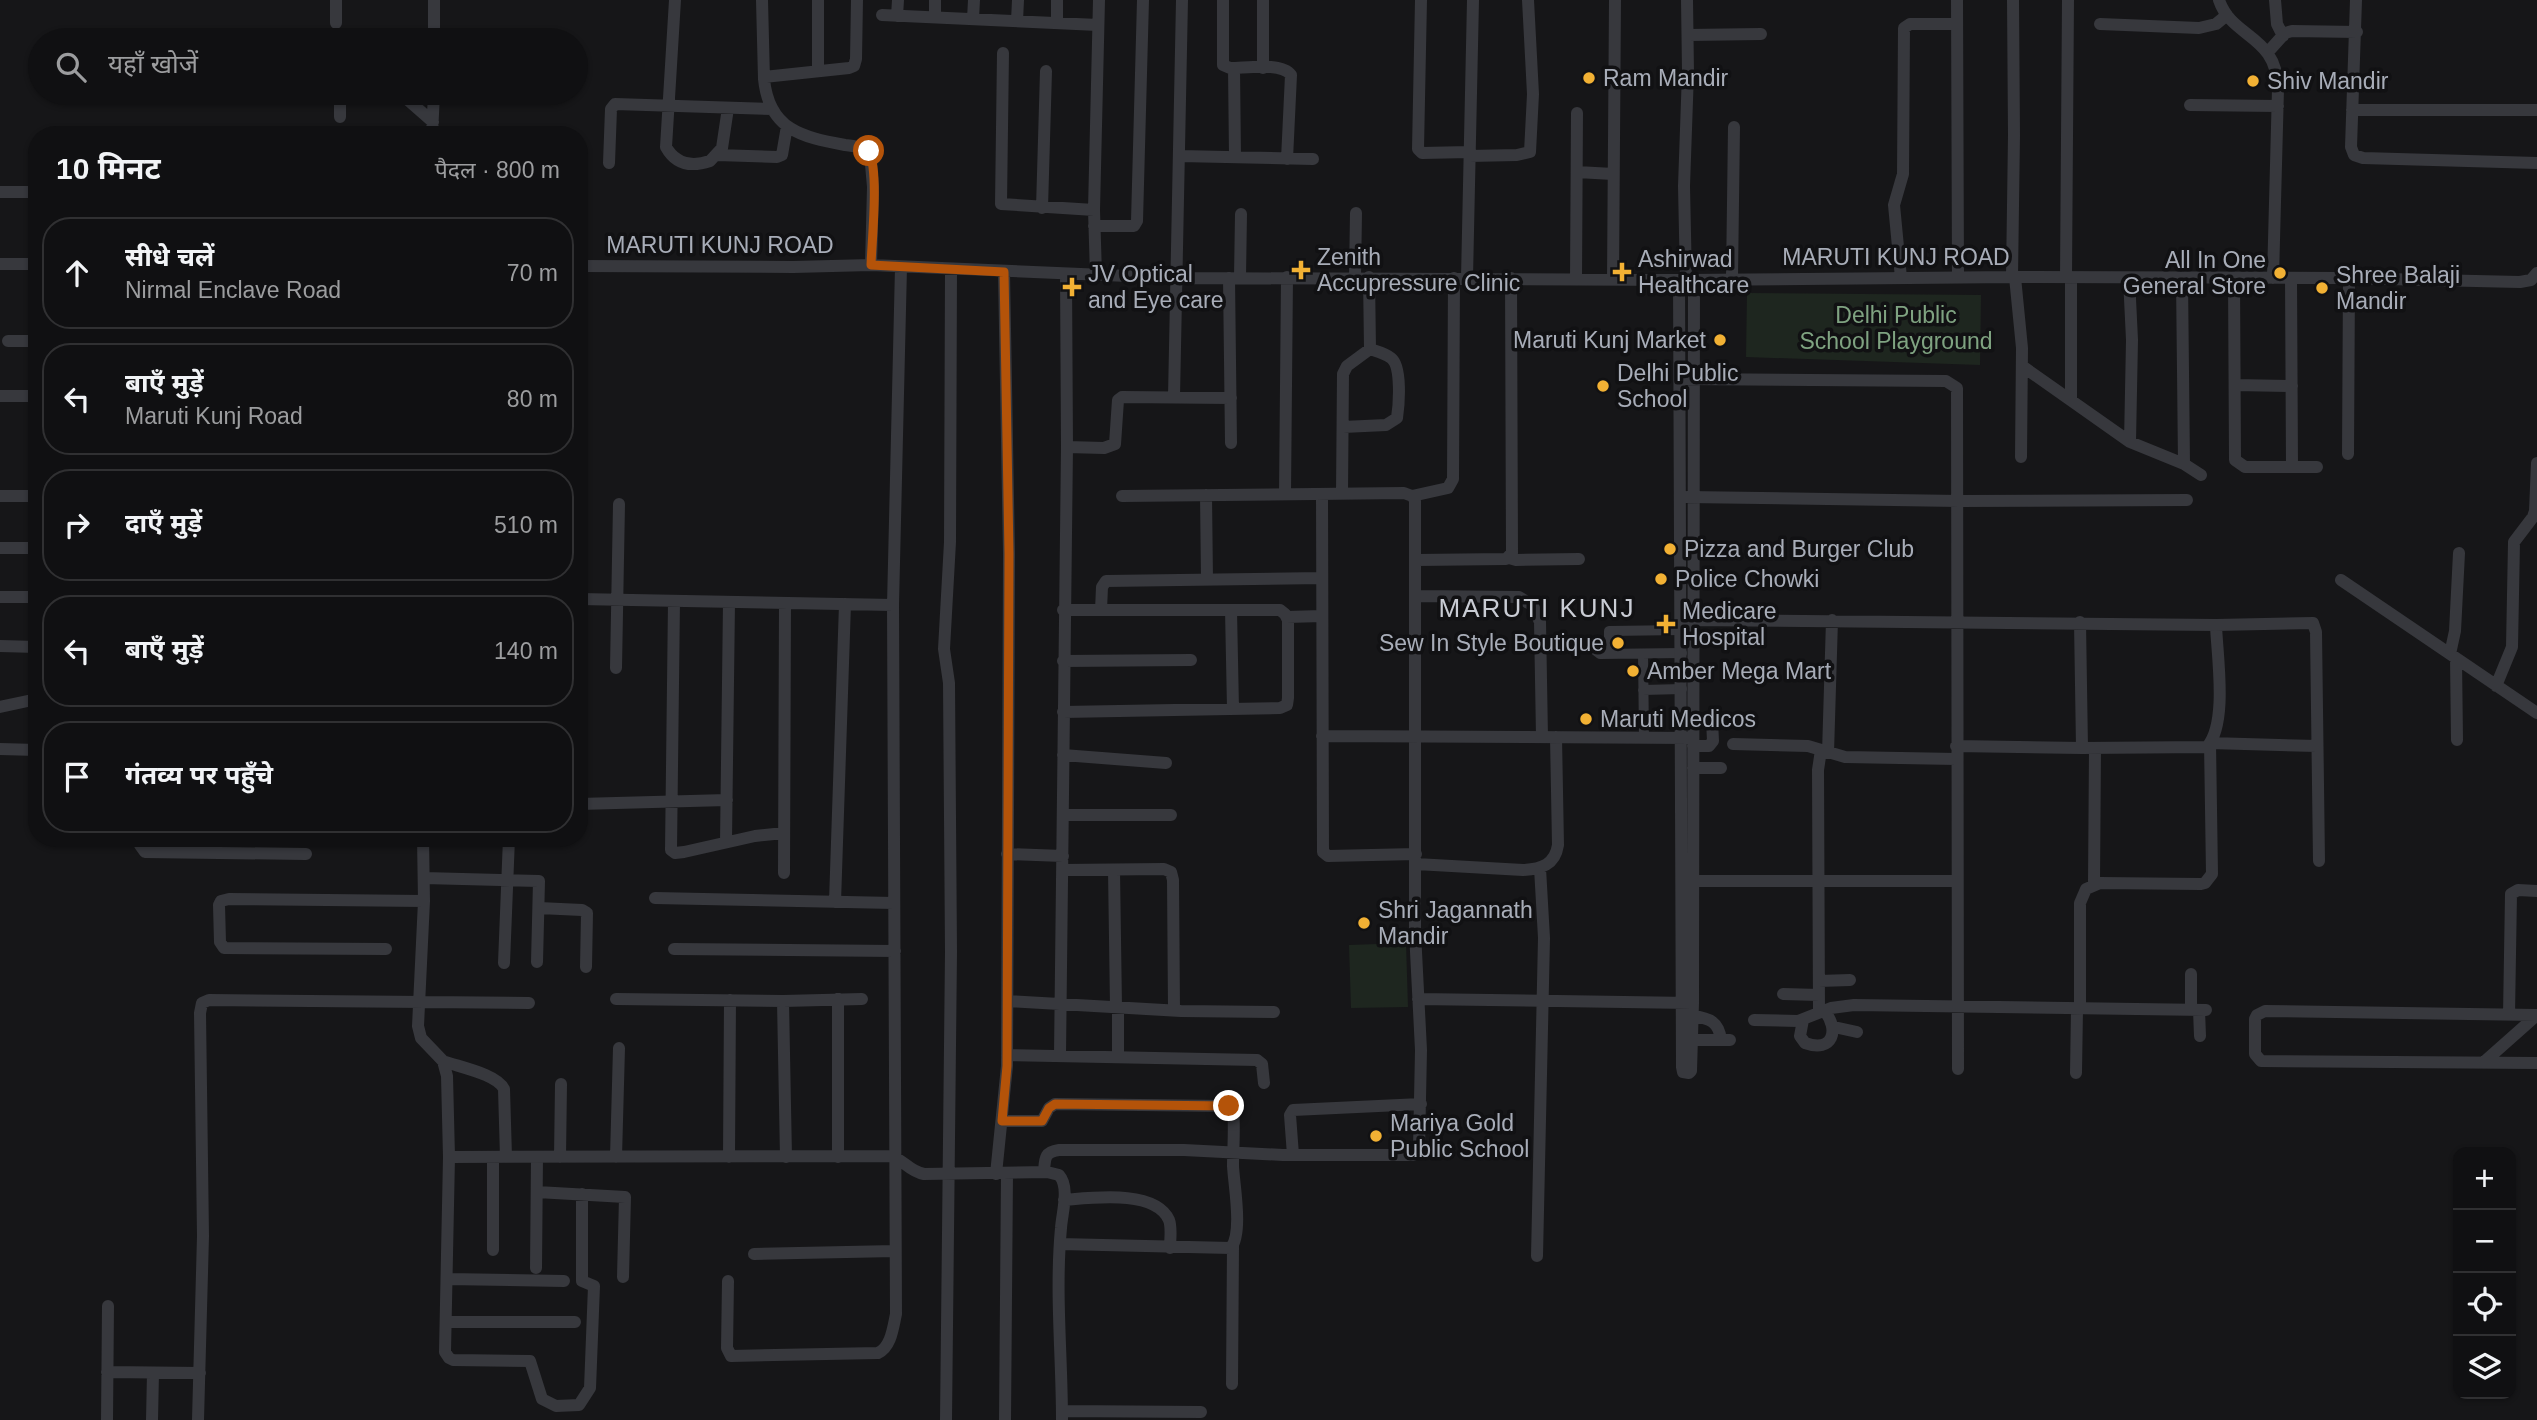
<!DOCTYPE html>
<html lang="hi">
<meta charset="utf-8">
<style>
body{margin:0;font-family:Arial,"Noto Sans Devanagari",sans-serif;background:#1e1e20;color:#f1f3f6}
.controls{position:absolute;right:21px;bottom:21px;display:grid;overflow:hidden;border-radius:14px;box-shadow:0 2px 5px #0004}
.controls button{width:63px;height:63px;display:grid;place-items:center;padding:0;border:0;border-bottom:2px solid #303032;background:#101012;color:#f1f3f6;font:35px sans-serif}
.stop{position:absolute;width:21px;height:21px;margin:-16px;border:5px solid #b45309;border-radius:50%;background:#fff}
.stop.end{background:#b45309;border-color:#fff;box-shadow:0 2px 7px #0008}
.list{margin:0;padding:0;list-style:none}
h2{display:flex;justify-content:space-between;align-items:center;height:91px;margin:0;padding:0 28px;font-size:30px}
h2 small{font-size:23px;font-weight:400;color:#9c9d9f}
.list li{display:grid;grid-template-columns:46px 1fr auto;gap:21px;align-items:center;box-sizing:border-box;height:112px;margin:0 14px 14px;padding:0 14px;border:2px solid #303032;border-radius:28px}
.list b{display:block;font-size:26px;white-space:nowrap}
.list p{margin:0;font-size:23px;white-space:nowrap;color:#9c9d9f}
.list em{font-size:23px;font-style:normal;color:#9c9d9f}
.icon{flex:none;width:38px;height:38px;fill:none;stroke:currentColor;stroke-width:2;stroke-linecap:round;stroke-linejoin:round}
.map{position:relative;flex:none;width:2537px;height:1420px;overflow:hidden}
.search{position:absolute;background:#101012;box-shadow:0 2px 5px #0004;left:28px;top:28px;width:560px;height:77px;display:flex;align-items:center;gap:18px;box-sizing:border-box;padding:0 24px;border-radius:38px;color:#9c9d9f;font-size:26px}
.panel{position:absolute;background:#101012;box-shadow:0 2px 5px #0004;left:28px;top:126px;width:560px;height:721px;border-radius:28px}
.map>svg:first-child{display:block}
.green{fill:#1e261f}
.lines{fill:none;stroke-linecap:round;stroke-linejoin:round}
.pedestrian{stroke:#37383d;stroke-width:10}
.minor{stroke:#37383d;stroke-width:12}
.route{stroke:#b45309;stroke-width:9}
.poi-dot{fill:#f2b134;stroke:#111113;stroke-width:2.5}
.labels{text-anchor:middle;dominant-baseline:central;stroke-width:7;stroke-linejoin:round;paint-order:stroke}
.poi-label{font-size:23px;fill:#a8adb8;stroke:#111113;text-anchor:start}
.street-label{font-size:23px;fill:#a8adb8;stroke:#111113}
.park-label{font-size:23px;fill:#7fa381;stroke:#111113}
.quarter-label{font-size:26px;letter-spacing:2px;fill:#c9ccd4;stroke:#111113}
</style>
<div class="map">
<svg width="2537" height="1420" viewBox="0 0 2537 1420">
<rect width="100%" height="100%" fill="#161618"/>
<!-- green -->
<path class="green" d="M1747 293 1981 295 1980 365 1746 357Z
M1406 943 1408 1007 1351 1008 1349 945Z"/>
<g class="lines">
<!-- pedestrian -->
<path class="pedestrian" d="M1567 647H1591L1600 654 1682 653
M1609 654V631L1682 630
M1643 654 1644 737
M1643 690 1682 689"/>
<!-- minor -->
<path class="minor" d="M336 0V23
M434 0V40
M675 0 666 147C676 165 692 167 710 161L722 148 728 108
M762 0 764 79C769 130 802 137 845 145 854 146 863 147 870 153L873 187 871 265
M1223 0V65L1230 68C1246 68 1282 62 1291 75L1287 159
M1263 0V68
M1421 0 1418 149 1422 153 1469 152
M1957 0 1958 277
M2219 0C2232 39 2277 34 2278 89L2273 278
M2275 0 2277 24 2283 36
M2356 0 2351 147 2354 155 2363 158 2537 163
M882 15 1098 25
M897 16 898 0
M935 17V0
M973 19 974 0
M1017 21 1018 0
M1057 23V0
M2100 24 2199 28 2216 24 2227 15
M1688 35 1761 34
M2268 52 2285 33 2292 31 2357 32
M1003 53 1001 204 1094 210
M1234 68 1235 157
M818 71V0
M764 77 849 68 854 66 856 59 857 0
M340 93V117
M400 93 433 122
M2190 105 2278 106
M2352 110H2537
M432 135 434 93
M717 155 777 157 782 155 787 126
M1180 156 1313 159
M1469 156 1517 155 1530 152 1533 94 1528 0
M609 163 611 109 615 104 772 109
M1577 172 1613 174
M0 192H37
M1042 208 1046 71
M1094 226H1134L1137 221 1143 0
M0 264H37
M579 266 793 267 871 265 1175 278 1686 280 2012 277 2342 278 2520 282 2531 280 2537 273
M1096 275 1094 210 1099 0
M1240 277 1241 214
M1355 277 1356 213
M2012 277 2014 135 2013 0
M2015 277 2022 348 2021 457
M2066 277 2068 0
M1229 278 1231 443
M1467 278 1473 0
M1732 278 1734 127
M1901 278 1894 205 1903 174 1904 28 1910 24H1957
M2071 278V398
M2129 278 2132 340 2130 442
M2234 278 2235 460 2245 467H2317
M2291 278 2292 467
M1576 279 1577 113
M2182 279 2184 464
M1613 280 1615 0
M1679 280 1682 1067 1683 1072 1689 1073 1691 1071 1693 1003 1694 280
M1686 280 1684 186 1688 72 1687 0
M8 341H37
M2022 366 2130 442 2184 464 2201 475
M1686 379 1946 381 1957 388 1958 1069
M2235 385 2292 386
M0 396H37
M1174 397 1182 0
M1343 427 1386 425 1397 418C1399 405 1402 366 1391 358 1385 353 1376 351 1370 349
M1067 447 1104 448 1115 444 1118 400 1122 397 1231 398
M2348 454 2349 278
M1342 493 1343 374 1347 366 1370 349 1369 277
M1285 494 1287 277
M1322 494 1323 852 1328 856 1416 854
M1206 495 1207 580
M0 496H37
M1412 496 1448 488 1453 479 1454 278
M1687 497 1959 501 2187 500
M0 548H37
M1509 558 1516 560 1579 559
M1417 560 1506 559 1512 553 1511 278
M2341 580 2537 713
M1417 596 1519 597 1533 606 1540 622 1542 737
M0 597H37
M579 599 893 605
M674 601 671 850 675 853 684 852 755 836 784 833
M1063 610H1280L1285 614 1288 620V698L1287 705 1280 708 1063 712
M1101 610 1102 587 1106 581 1322 578
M1231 610 1233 709
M1287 617 1322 616
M1688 620 2216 625 2313 623 2316 632 2319 861
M2080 622 2082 748
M0 646 37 647
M2450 654 2455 631 2459 553
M2456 658 2457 740
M1063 661 1191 660
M616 668 619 504
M2496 686 2512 647 2514 542 2533 517 2535 511 2537 463
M0 707 37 699
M1322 736 1690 738
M1733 744 1808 746 1845 757 1956 759
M1693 746H1709L1713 741 1712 720 1693 719
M1956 746 2082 748 2207 747C2228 723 2217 656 2216 625
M0 749 37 750
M1828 753 1832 620
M1063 755 1166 763
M1693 768H1721
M579 804 727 800
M1063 815H1171
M139 838 140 845 145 852 306 854
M423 838 424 901 418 1026 421 1038 443 1061 447 1076 449 1157 445 1352 449 1358 453 1360 530 1361 542 1399 556 1406 579 1405 590 1388 594 1286 582 1281V1194
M726 842 729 602
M212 853V838
M1007 854 1063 856
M1416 864 1523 870C1541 869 1555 865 1558 845L1556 737
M1063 870 1164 869 1171 872 1173 880 1174 1010
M1114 870 1116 1007
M784 873 785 603
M424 878 539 881 537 962
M1684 881H1957
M2094 884 2095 748
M655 898 894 903
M835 902 845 604
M539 908 582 910 587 913 586 967
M386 949 224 948 220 942 219 905 221 901 229 899 424 901
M674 949 895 951
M504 963 509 838
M2191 974V1010
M1819 981 1850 980
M1783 994 1819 995
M616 999 783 1001 786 1157
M1418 999 1691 1003
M783 1001 862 999
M1008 1001 1181 1011 1274 1012
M2080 1009V903L2086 889 2100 883 2201 884 2205 883 2212 874 2210 743 2317 746
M2199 1010 2200 1036
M1819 1012 1818 770 1821 750
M2509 1015 2511 894 2518 890 2537 891
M2536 1015 2265 1011 2257 1015 2255 1019V1054L2261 1061 2537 1063
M1692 1016C1710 1018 1719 1022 1721 1040
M1754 1020 1798 1021 1831 1008 1854 1005 2206 1010
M1803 1020 1800 1036 1805 1043C1833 1053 1840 1030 1824 1010
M1834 1027 1857 1032
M1692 1040H1730
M1007 1055 1257 1060 1262 1064 1264 1083
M1060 1055 1067 447 1066 275
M1118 1056V1007
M443 1061C459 1067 497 1074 504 1089L506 1157
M2484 1062 2537 1015
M2076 1073 2077 1009
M1002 1121H1042L1049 1108 1055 1104 1226 1106 1233 1110C1235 1128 1233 1147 1233 1166 1234 1186 1243 1232 1231 1248L1060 1244
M1293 1155 1290 1115 1293 1110 1421 1104
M449 1157 890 1156C904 1159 908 1171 924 1174L1047 1172 1059 1175C1070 1187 1062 1213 1061 1228 1055 1292 1062 1356 1062 1420
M493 1157V1250
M560 1157 561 1084
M616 1157 619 1048
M729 1157 730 1000
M838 1157V999
M1044 1172C1045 1159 1044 1152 1059 1150H1184L1283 1155H1413L1418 1152 1419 1148 1421 1050 1415 932V500L1412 496 1404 493 1122 496
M996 1174 1007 1066 1009 554 1004 272
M537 1192 625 1197 623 1277
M1064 1200C1091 1198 1155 1189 1169 1220 1172 1228 1170 1240 1170 1248
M754 1254 895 1251
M1537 1256 1544 938 1540 868
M536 1268 537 1157
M447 1279 564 1281
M728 1281 727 1348 731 1356 878 1353C891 1347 893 1328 896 1314L893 605 901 267
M446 1322H575
M107 1372 200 1373
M1232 1384 1233 1246
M1062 1411 1201 1412
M107 1420 108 1306
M152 1420 153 1373
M198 1420 203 1236 200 1013 202 1003 209 1000 529 1003
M946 1420 951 952 949 683 944 649 950 542 951 270
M1005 1420 1007 1174"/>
</g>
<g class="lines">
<!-- route -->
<path class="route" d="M869 151C879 172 872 238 871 265L1004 272 1009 554 1007 1066 1002 1121H1042L1049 1108 1055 1104 1229 1106"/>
</g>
<!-- markers -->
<g class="poi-dot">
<circle cx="1589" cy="78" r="7"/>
<circle cx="2253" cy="81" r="7"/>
<path d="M1297.5 259.5h7v7h7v7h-7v7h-7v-7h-7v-7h7z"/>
<path d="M1618.5 261.5h7v7h7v7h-7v7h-7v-7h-7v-7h7z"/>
<circle cx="2280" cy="273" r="7"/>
<path d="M1068.5 276.5h7v7h7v7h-7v7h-7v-7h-7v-7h7z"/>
<circle cx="2322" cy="288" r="7"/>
<circle cx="1720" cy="340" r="7"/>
<circle cx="1603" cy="386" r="7"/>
<circle cx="1670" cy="549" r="7"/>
<circle cx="1661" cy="579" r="7"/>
<path d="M1662.5 613.5h7v7h7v7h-7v7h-7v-7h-7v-7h7z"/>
<circle cx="1618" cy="643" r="7"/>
<circle cx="1633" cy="671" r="7"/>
<circle cx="1586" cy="719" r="7"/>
<circle cx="1364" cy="923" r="7"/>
<circle cx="1376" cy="1136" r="7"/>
</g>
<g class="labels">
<!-- poi labels -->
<g class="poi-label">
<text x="1603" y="78">Ram Mandir</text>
<text x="2267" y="81">Shiv Mandir</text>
<text x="1317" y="257">Zenith<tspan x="1317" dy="26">Accupressure Clinic</tspan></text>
<text x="1638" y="259">Ashirwad<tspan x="1638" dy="26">Healthcare</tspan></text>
<text x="2266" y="260" text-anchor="end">All In One<tspan x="2266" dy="26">General Store</tspan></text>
<text x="1088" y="274">JV Optical<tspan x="1088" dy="26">and Eye care</tspan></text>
<text x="2336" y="275">Shree Balaji<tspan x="2336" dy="26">Mandir</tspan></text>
<text x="1706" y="340" text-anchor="end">Maruti Kunj Market</text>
<text x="1617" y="373">Delhi Public<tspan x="1617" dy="26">School</tspan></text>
<text x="1684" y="549">Pizza and Burger Club</text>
<text x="1675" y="579">Police Chowki</text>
<text x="1682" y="611">Medicare<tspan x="1682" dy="26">Hospital</tspan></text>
<text x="1604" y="643" text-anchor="end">Sew In Style Boutique</text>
<text x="1647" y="671">Amber Mega Mart</text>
<text x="1600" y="719">Maruti Medicos</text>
<text x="1378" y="910">Shri Jagannath<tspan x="1378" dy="26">Mandir</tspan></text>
<text x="1390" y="1123">Mariya Gold<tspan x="1390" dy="26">Public School</tspan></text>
</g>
<!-- street labels -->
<g class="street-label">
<text x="720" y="245">MARUTI KUNJ ROAD</text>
<text x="1896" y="257">MARUTI KUNJ ROAD</text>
</g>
<!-- park labels -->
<g class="park-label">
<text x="1896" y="315">Delhi Public<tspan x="1896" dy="26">School Playground</tspan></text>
</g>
<!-- quarter labels -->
<g class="quarter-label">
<text x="1537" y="608">MARUTI KUNJ</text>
</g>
</g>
</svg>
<div class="controls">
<button>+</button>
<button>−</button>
<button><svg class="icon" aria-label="locate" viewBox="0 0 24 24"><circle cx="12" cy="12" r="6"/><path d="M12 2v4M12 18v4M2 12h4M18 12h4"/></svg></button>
<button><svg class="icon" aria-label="layers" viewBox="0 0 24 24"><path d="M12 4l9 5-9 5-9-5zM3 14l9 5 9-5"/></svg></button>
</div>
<div class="stop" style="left:869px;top:151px"></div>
<div class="stop end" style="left:1229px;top:1106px"></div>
<div class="search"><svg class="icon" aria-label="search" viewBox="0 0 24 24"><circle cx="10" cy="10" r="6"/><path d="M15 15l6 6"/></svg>यहाँ खोजें</div>
<section class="panel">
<h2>10 मिनट<small>पैदल · 800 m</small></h2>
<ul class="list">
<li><svg class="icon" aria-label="ahead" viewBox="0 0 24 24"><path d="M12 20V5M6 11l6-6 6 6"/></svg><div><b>सीधे चलें</b><p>Nirmal Enclave Road</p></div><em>70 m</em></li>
<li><svg class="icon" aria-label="left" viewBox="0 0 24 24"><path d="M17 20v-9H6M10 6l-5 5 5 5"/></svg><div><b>बाएँ मुड़ें</b><p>Maruti Kunj Road</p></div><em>80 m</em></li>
<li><svg class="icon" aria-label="right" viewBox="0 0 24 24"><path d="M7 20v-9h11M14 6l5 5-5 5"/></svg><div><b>दाएँ मुड़ें</b></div><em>510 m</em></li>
<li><svg class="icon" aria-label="left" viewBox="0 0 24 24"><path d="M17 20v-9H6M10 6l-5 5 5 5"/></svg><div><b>बाएँ मुड़ें</b></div><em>140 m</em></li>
<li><svg class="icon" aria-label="arrive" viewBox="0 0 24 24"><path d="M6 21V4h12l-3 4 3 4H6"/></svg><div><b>गंतव्य पर पहुँचे</b></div></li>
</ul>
</section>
</div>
